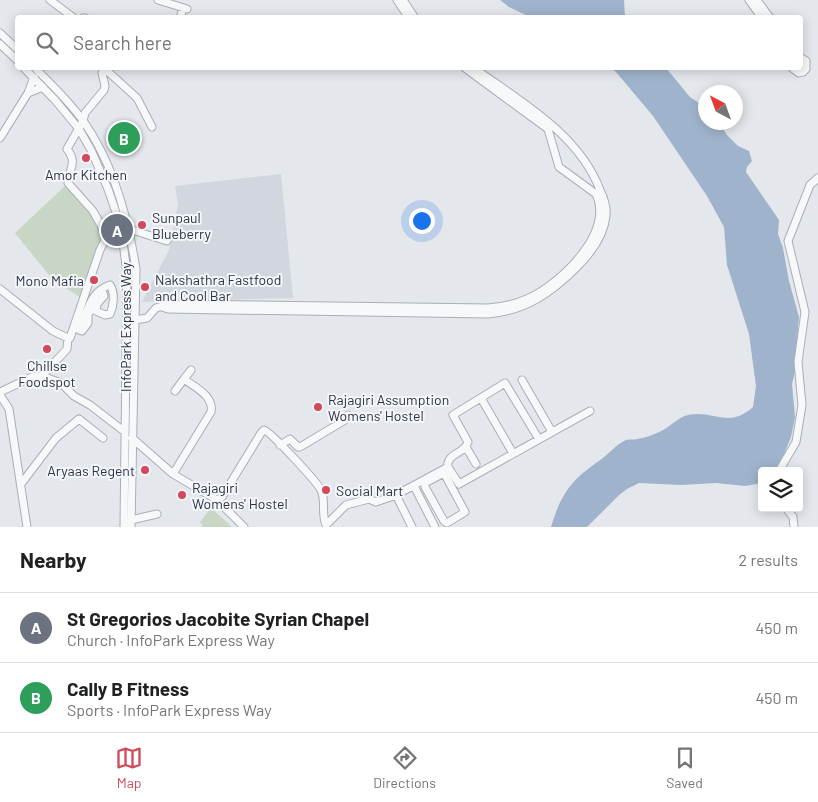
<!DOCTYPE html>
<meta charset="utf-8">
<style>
body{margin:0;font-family:Barlow,sans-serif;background:#f6f6f6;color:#202124}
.controls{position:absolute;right:15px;bottom:15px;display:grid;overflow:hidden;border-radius:5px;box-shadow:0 2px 12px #0003}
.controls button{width:45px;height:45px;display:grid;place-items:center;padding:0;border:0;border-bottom:1px solid #e0e0e0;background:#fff;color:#202124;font:25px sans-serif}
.compass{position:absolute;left:698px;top:85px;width:45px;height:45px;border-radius:50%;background:#fff;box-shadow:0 2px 12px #0003;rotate:319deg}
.you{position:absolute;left:421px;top:220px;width:18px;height:18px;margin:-12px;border:4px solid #fff;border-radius:50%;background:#1a73e8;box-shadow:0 0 0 8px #1a73e833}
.badge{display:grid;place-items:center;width:32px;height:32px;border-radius:50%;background:#d1495b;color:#fff;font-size:16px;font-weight:700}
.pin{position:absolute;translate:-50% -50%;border:2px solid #fff;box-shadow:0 1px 5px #0006}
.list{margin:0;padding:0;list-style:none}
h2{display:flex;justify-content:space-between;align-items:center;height:65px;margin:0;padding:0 20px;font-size:21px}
h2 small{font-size:16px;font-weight:400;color:#757577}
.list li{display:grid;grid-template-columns:32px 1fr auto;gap:15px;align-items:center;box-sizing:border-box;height:70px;padding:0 20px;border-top:1px solid #e0e0e0}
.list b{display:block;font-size:19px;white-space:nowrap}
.list p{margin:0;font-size:16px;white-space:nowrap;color:#757577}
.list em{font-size:16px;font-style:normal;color:#757577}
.icon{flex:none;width:28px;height:28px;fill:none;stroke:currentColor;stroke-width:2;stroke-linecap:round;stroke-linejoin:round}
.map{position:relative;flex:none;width:818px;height:527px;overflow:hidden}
.search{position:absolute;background:#fff;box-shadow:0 2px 12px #0003;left:15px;right:15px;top:15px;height:55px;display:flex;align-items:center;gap:12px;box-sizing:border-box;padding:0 18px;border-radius:5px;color:#757577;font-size:19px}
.sheet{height:205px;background:#fff}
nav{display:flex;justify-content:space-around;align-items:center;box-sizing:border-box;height:70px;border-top:1px solid #e0e0e0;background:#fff;font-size:14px;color:#757577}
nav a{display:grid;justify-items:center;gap:2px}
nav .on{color:#d1495b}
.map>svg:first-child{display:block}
.built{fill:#d2d6de}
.green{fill:#c9d6c5}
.water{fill:#9fb4cc}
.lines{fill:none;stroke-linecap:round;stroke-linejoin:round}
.minor-casing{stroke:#a9aeb7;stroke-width:9}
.minor{stroke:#f7f8fa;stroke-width:7}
.poi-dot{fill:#d1495b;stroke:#f4f6f9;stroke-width:2}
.labels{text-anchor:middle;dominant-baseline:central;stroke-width:4;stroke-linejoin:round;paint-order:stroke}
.poi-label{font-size:14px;fill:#2b3445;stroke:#f4f6f9;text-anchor:start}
.street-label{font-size:14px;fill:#2b3445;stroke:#f4f6f9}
</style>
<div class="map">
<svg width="818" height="527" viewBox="0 0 818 527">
<rect width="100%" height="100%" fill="#e4e7ec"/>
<!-- built -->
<path class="built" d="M281 174 293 298 142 302 169 250 178 204 175 186Z"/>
<!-- green -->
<path class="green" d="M66 185C82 202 92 215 102 236L80 297 53 280 15 233Z
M211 508 232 527H203L200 522Z"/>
<!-- water -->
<path class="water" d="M500 0H624L625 17H530L509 7Z
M610 68H666L690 97 705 107 706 122 719 123 727 135 738 146 749 151 752 161 747 167 746 172 779 220 778 234 783 248 789 281 799 317 796 352 797 357 796 368 792 384 795 417 791 437 777 471H762V483L745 486 716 483 681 485 639 483 627 489 618 496 587 527H551C561 494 571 480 599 461 608 455 615 445 626 440 630 439 634 440 637 439 644 438 653 435 659 432 669 428 678 417 688 415 714 410 728 429 753 407L756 386 749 334 727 265 724 227 707 196 653 116 616 72Z"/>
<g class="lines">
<!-- minor casing -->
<g class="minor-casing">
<path id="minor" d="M50 0 74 18
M158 0 187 9
M397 0 409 18
M403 0 415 18
M749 0 762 18
M757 0 770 18
M83 18H85
M180 18 183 8
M0 33 18 50
M0 44 18 61
M24 68 55 100 79 129 91 150 108 189 121 227 127 273 124 527
M35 68C52 85 70 102 84 122 114 165 128 217 136 269L131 527
M104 68 137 98 152 127
M792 68 799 73 803 72 806 69V61L800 57
M34 77 28 93 43 87
M0 138 28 93
M129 229 167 241
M0 289 53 331 68 338H70L100 250 105 240 103 229 93 211 68 183C69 168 78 163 67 149L83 121 85 113 104 90 105 86 102 73 105 68
M162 307 168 309 488 314C525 311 551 293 577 267 591 253 604 236 606 216 607 207 604 198 600 190 579 134 521 102 474 68
M78 317 84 318C90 303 93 291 110 285 115 293 114 305 110 314L105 315 96 311 97 304 104 296 103 293H99L88 315V323L82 331 79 330 84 318
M135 320 147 318 156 308 168 304 488 308C502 307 516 304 529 298 561 283 614 233 596 194L559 167 548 129 465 68
M42 376 67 349 68 338
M522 380 552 432
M175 391 184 379
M0 392 34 376H42L61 383 74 396 90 405 125 432
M0 395 9 409 27 527
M481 398 511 450
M132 438 173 474 217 500 222 497 261 433 264 430C271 432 317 482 321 490 326 500 321 514 326 525L346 505 369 499 376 502 396 495 448 467 459 484 590 411
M280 445 290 439 298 447H300L345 420 348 415
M466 447 476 464
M448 467C446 453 465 454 468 442L453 415 505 383 537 436
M779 471 796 442 802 405 798 362 805 312 788 241 810 185 818 178
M444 473 465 512 447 523 444 521 425 487V483Z
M173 474 211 412C214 396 196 388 184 379L191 370
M21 484 56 438 79 419 103 438
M414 486 435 527
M396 495 412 527
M217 500 244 527
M786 508 793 517 794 527
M131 520 157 514"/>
</g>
<!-- minor -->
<use href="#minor" class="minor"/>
</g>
<!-- markers -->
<g class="poi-dot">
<circle cx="86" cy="158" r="5"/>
<circle cx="142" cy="225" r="5"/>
<circle cx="94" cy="280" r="5"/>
<circle cx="145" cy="287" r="5"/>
<circle cx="47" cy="349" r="5"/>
<circle cx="318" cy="407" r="5"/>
<circle cx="145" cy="470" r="5"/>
<circle cx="326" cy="490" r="5"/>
<circle cx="182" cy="495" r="5"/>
</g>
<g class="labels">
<!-- poi labels -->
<g class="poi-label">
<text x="86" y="174" text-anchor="middle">Amor Kitchen</text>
<text x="152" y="217">Sunpaul<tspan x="152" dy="16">Blueberry</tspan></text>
<text x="155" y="279">Nakshathra Fastfood<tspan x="155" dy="16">and Cool Bar</tspan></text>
<text x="84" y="280" text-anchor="end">Mono Mafia</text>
<text x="47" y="365" text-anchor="middle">Chillse<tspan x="47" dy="16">Foodspot</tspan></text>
<text x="328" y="399">Rajagiri Assumption<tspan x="328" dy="16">Womens' Hostel</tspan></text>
<text x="135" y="470" text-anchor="end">Aryaas Regent</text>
<text x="192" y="487">Rajagiri<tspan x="192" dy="16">Womens' Hostel</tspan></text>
<text x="336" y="490">Social Mart</text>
</g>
<!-- street labels -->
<g class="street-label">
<text transform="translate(125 327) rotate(-90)">InfoPark Express Way</text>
</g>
</g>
</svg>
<div class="controls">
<button><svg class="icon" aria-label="layers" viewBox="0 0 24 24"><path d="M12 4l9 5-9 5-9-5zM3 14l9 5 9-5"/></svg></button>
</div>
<svg class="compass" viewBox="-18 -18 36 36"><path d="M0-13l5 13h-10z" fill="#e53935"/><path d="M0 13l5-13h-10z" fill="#757577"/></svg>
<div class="you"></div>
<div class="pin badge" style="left:117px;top:230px;background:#6b7280">A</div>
<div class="pin badge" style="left:124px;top:138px;background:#2e9e5b">B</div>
<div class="search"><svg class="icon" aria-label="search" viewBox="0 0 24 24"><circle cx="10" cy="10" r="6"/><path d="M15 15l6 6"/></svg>Search here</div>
</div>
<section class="sheet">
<h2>Nearby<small>2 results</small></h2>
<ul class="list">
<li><span class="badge" style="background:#6b7280">A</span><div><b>St Gregorios Jacobite Syrian Chapel</b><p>Church · InfoPark Express Way</p></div><em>450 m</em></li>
<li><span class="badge" style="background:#2e9e5b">B</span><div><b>Cally B Fitness</b><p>Sports · InfoPark Express Way</p></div><em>450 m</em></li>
</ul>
</section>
<nav>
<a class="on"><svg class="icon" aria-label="map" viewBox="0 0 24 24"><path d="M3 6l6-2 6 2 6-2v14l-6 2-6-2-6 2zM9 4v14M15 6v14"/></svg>Map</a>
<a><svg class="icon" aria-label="directions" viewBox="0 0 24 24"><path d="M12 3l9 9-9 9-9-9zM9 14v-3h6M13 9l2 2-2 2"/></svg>Directions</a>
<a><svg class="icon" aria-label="saved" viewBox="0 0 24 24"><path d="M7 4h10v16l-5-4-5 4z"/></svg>Saved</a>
</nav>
